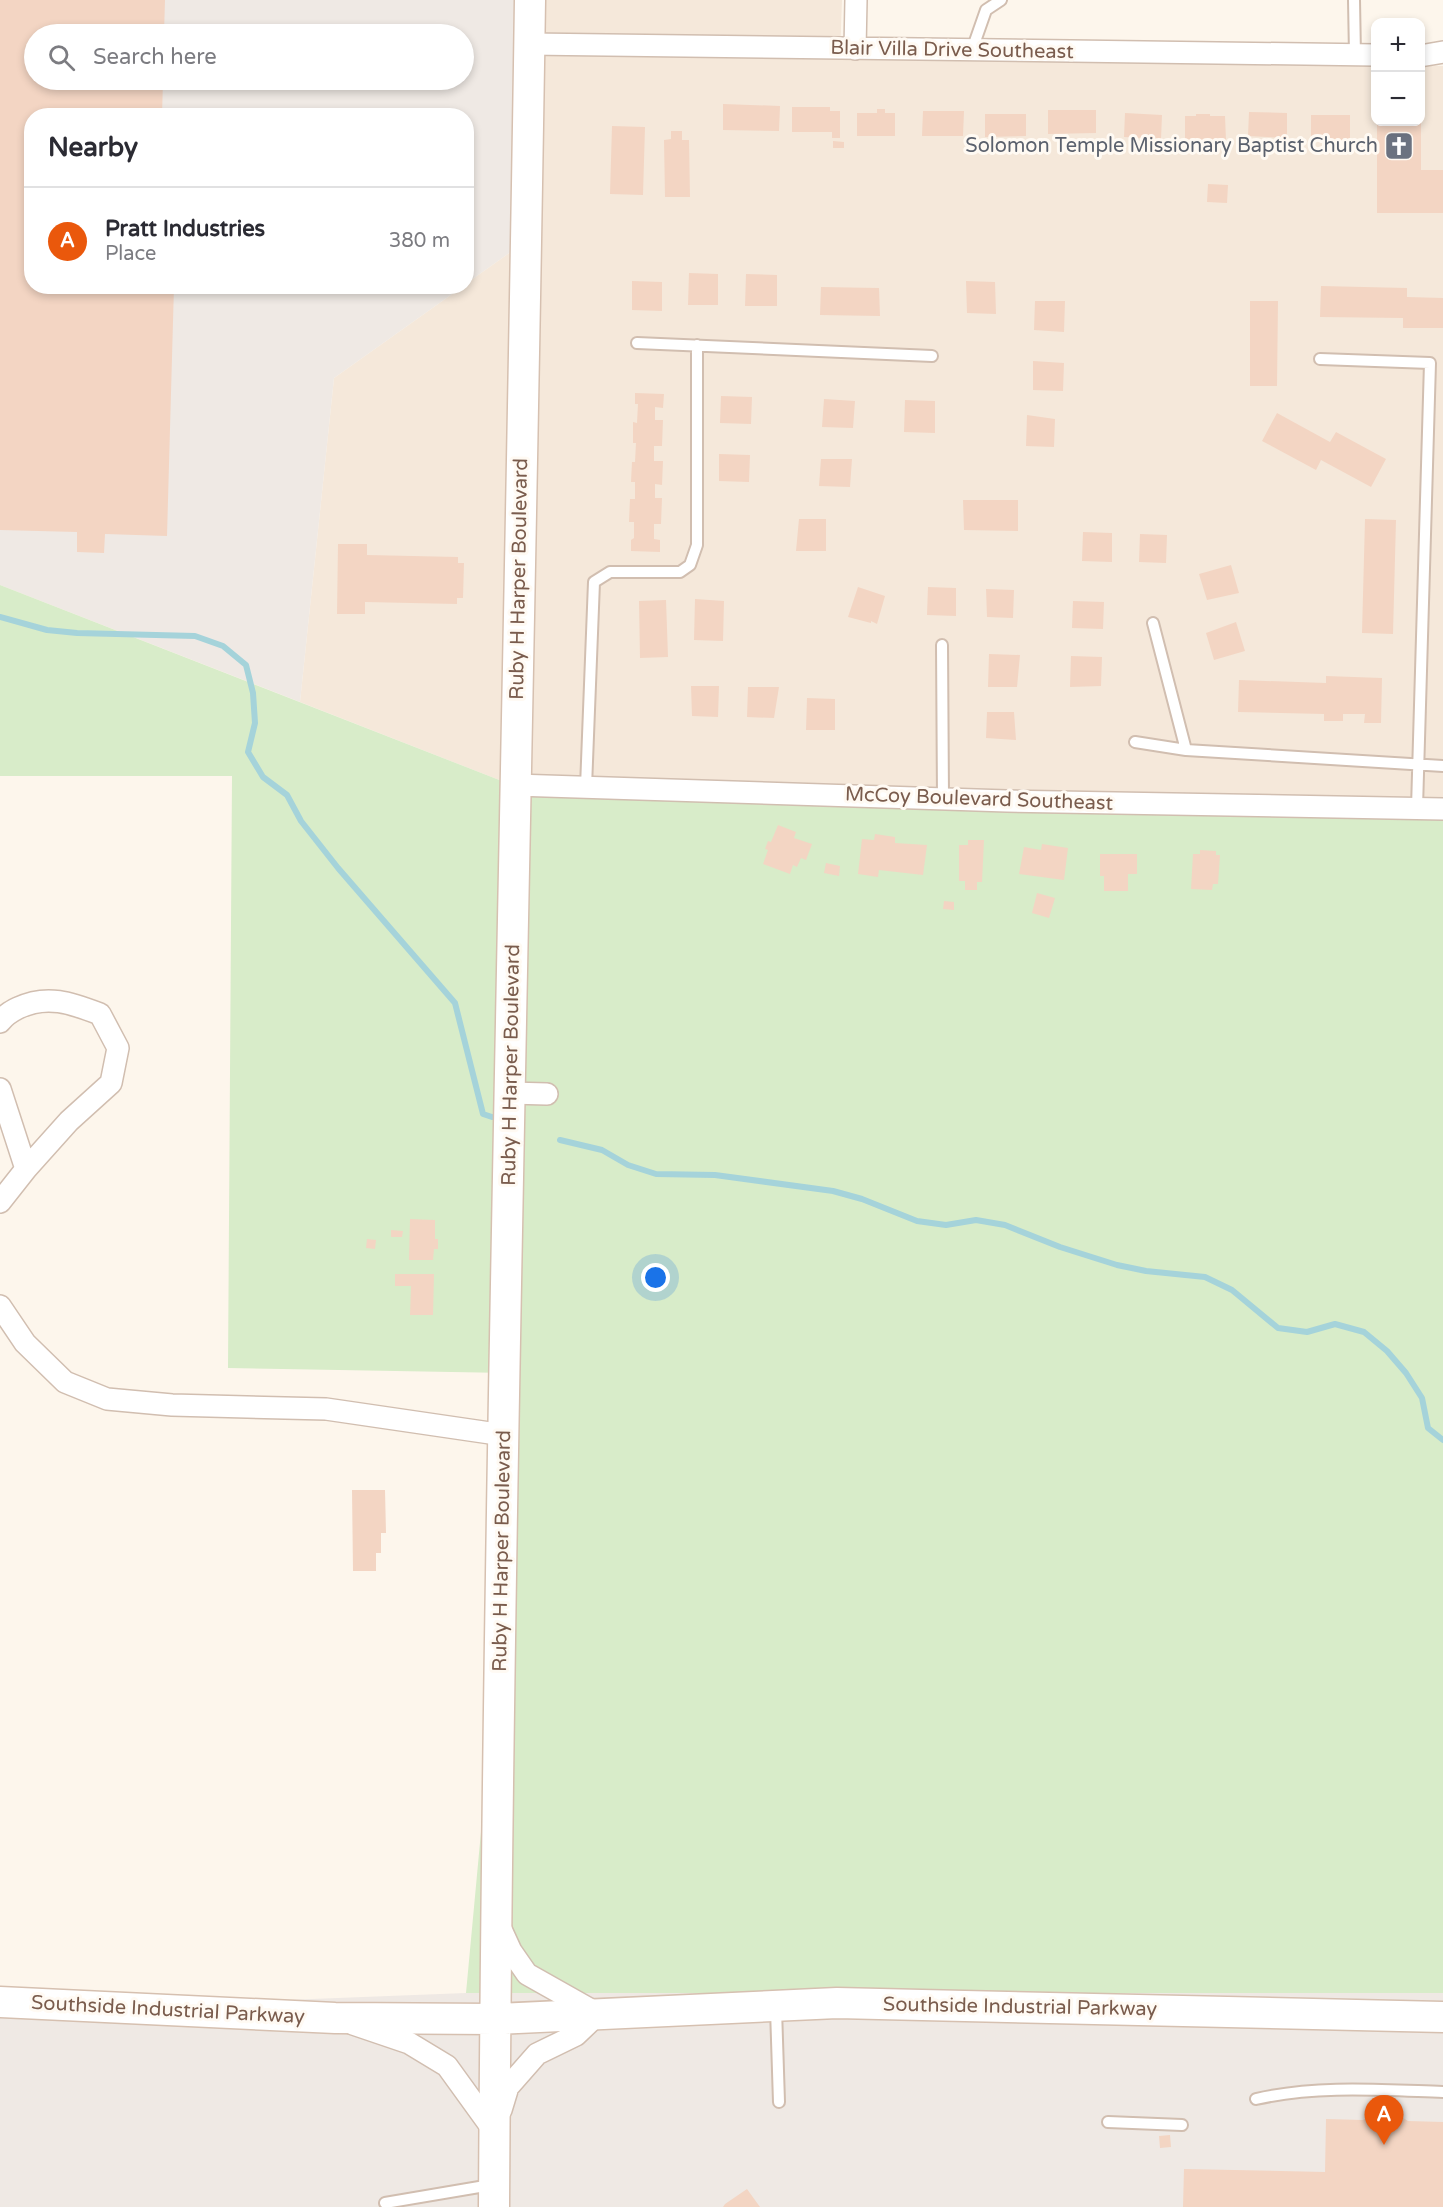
<!DOCTYPE html>
<meta charset="utf-8">
<style>
body{margin:0;font-family:"Varela Round",sans-serif;background:#f7f7f7;color:#2b2b33}
.controls{position:absolute;right:18px;top:18px;display:grid;overflow:hidden;border-radius:12px;box-shadow:0 3px 9px #0003}
.controls button{width:54px;height:54px;display:grid;place-items:center;padding:0;border:0;border-bottom:2px solid #e1e1e2;background:#fff;color:#2b2b33;font:30px sans-serif}
.you{position:absolute;left:656px;top:1278px;width:21px;height:21px;margin:-15px;border:4px solid #fff;border-radius:50%;background:#1a73e8;box-shadow:0 0 0 9px #1a73e833}
.badge{display:grid;place-items:center;width:39px;height:39px;border-radius:50%;background:#ea580c;color:#fff;font-size:20px;font-weight:700}
.pin{position:absolute;translate:-50% -50px;filter:drop-shadow(0 2px 3px #0008)}
.pin::after{content:'';position:absolute;top:32px;width:21px;height:18px;background:inherit;clip-path:polygon(0 0,100% 0,50% 100%)}
.list{margin:0;padding:0;list-style:none}
h2{display:flex;justify-content:space-between;align-items:center;height:78px;margin:0;padding:0 24px;font-size:26px}
h2 small{font-size:20px;font-weight:400;color:#7c7c81}
.list li{display:grid;grid-template-columns:39px 1fr auto;gap:18px;align-items:center;box-sizing:border-box;height:108px;padding:0 24px;border-top:2px solid #e1e1e2}
.list b{display:block;font-size:22px;white-space:nowrap}
.list p{margin:0;font-size:20px;white-space:nowrap;color:#7c7c81}
.list em{font-size:20px;font-style:normal;color:#7c7c81}
.icon{flex:none;width:33px;height:33px;fill:none;stroke:currentColor;stroke-width:2;stroke-linecap:round;stroke-linejoin:round}
.map{position:relative;flex:none;width:1443px;height:2207px;overflow:hidden}
.search{position:absolute;background:#fff;box-shadow:0 3px 9px #0003;left:24px;top:24px;width:450px;height:66px;display:flex;align-items:center;gap:15px;box-sizing:border-box;padding:0 21px;border-radius:33px;color:#7c7c81;font-size:22px}
.panel{position:absolute;background:#fff;box-shadow:0 3px 9px #0003;left:24px;top:108px;width:450px;height:186px;border-radius:24px}
.map>svg:first-child{display:block}
.residential{fill:#f5e8da}
.industrial{fill:#efe9e4;fill-rule:evenodd}
.green{fill:#d8ecc9}
.lines{fill:none;stroke-linecap:round;stroke-linejoin:round}
.stream{stroke:#a5d3da;stroke-width:6}
.building{fill:#f3d5c3}
.lane-casing{stroke:#d1beb0;stroke-width:14}
.street-casing{stroke:#d1beb0;stroke-width:24}
.secondary-casing{stroke:#d6c0b0;stroke-width:33}
.lane{stroke:#fff;stroke-width:10}
.street{stroke:#fff;stroke-width:21}
.secondary{stroke:#fff;stroke-width:30}
.labels{text-anchor:middle;dominant-baseline:central;stroke-width:6;stroke-linejoin:round;paint-order:stroke}
.street-label{font-size:20px;fill:#7a5c4d;stroke:#fffaf3}
.worship-label{font-size:20px;fill:#5b616d;stroke:#fffaf3;text-anchor:end}
</style>
<div class="map">
<svg width="1443" height="2207" viewBox="0 0 1443 2207">
<rect width="100%" height="100%" fill="#fdf6ec"/>
<!-- residential -->
<path class="residential" d="M535 0H842L840 56 1375 64 1376 122H1420L1421 65 1443 66V814L507 783 300 702 334 378 462 287 466 286 467 283 529 239Z"/>
<!-- industrial -->
<path class="industrial" d="M0 0H535L529 239 467 283 466 116H32V286L462 287 334 378 300 702 0 585ZM34 34H464V80H34Z
M466 1993H1443V2207H0V2011Z"/>
<!-- green -->
<path class="green" d="M0 585 507 783 1443 814V1993H466L501 1617 508 1373 228 1368 232 776H0Z"/>
<g class="lines">
<!-- stream -->
<path class="stream" d="M0 617 47 630 77 633 195 636 223 646 246 665 253 693 255 723 248 752 263 777 287 795 301 821 338 868 455 1003 483 1114 492 1117
M560 1140 602 1150 628 1165 656 1174 715 1175 833 1191 862 1199 917 1221 946 1225 976 1220 1005 1225 1060 1247 1117 1265 1146 1271 1205 1277 1232 1290 1278 1328 1307 1332 1335 1324 1364 1332 1387 1351 1406 1373 1422 1398 1428 1428 1443 1440"/>
</g>
<!-- building -->
<path class="building" d="M0 0H165L164 34H34V80H163L162 116H32V286H174L167 536 105 534 104 553 77 552V532L0 530Z
M723 104 780 106 779 131 723 130Z
M792 107H830V111H840V138H832V132H792Z
M877 109H885V113H895V136H857V113H877Z
M1048 110H1096V133L1048 134Z
M923 111H964L963 136H922Z
M1249 112 1287 113V138L1248 136Z
M1125 113 1162 115 1161 139 1124 137Z
M985 114H1026V136L985 137Z
M1196 114H1210V116H1225L1226 140H1185V116H1196Z
M1311 115H1350V141L1311 140Z
M1377 122H1421V170H1443V213H1377Z
M612 126 645 127 643 195 610 194Z
M671 131H682V140H689L690 197H665L664 140 671 139Z
M833 141 844 142V148H833Z
M1208 184 1228 185 1227 203 1207 202Z
M689 273 718 274V305H688Z
M746 274 777 275V306H745Z
M632 281 662 282V311L632 310Z
M966 281 995 282 996 314 967 313Z
M1321 286 1407 288V297L1443 298V328H1403V318L1320 317Z
M821 287 879 288 880 316 820 315Z
M1035 301H1065L1064 332 1034 330Z
M1250 301H1278L1277 386H1250Z
M1033 361 1064 363 1063 391 1033 390Z
M635 393 664 394 663 408 655 407V420H663L662 446H654V461H663L662 485 655 484V498H662L661 524H654V539L660 540V552L631 551V540L634 538V522H629L630 499H635V482H631L632 462H635L636 443H633V422L637 423 638 404H635Z
M721 396 752 397 751 424 720 423Z
M824 399 855 401 853 428 822 427Z
M905 400 935 401V433L904 432Z
M1277 413 1330 442 1336 432 1386 459 1371 487 1321 460 1316 470 1262 441Z
M1027 415 1055 419 1054 447 1026 446Z
M719 454 750 455 749 482 719 481Z
M821 459H852L850 487 819 486Z
M963 500H1018V531L964 530Z
M799 519H826V551H796Z
M1365 519 1396 520 1393 634 1362 633Z
M1083 532 1112 533V562L1082 561Z
M1140 534 1167 535 1166 563 1139 562Z
M338 544H367V555L458 557V563H464L463 598H457V604L365 602V614H337Z
M1231 565 1239 593 1207 600 1199 574Z
M858 587 885 596 877 624 871 621V623L848 617Z
M928 587 956 588V616L927 615Z
M986 589 1014 590 1013 618 987 617Z
M695 599 724 601 723 641 694 640Z
M666 600 668 657 640 658 639 601Z
M1073 601 1104 602 1103 629 1072 628Z
M1236 622 1245 651 1214 660 1206 633Z
M989 654 1020 655 1017 687H988Z
M1071 656 1102 657 1101 686 1070 687Z
M1326 676 1382 678 1381 723H1364L1365 714H1343V721H1324V714L1238 712 1239 680 1326 683Z
M691 686H719L718 717 692 716Z
M748 687H779L774 718 747 717Z
M807 698 835 699V730H806Z
M987 712H1014L1016 740 986 738Z
M778 825 796 832 794 838 812 844 806 860 801 858 797 867 793 865 790 874 763 864 768 850 765 849 768 841 771 842Z
M875 834 895 837V843L927 845 923 875 879 870 878 877 858 874 862 839 874 840Z
M968 840H984L982 882H977V890H965V881H959V845H968Z
M1042 844 1068 848 1064 880 1019 874 1024 847 1041 850Z
M1200 850 1216 851V855H1220L1218 884H1213L1212 890 1191 889 1193 854H1200Z
M1100 854H1137V874H1128V891H1104V876H1100Z
M826 863 840 866 839 876 824 873Z
M1037 893 1055 898 1049 918 1032 913Z
M944 901 954 902V910L943 909Z
M410 1219 435 1220V1239H438V1249H434L433 1260H409Z
M391 1230 403 1231 402 1237H391Z
M367 1239 376 1240 375 1249 366 1248Z
M395 1274H434L433 1315H410L411 1286H395Z
M352 1490H385L386 1533H381V1553H376V1571H353Z
M1378 2112H1394L1408 2121 1443 2122V2207H1183L1184 2169 1325 2172 1326 2119 1363 2120Z
M1170 2135 1171 2147 1160 2148 1159 2136Z
M747 2189 760 2207H723L725 2204Z"/>
<g class="lines">
<!-- lane casing -->
<g class="lane-casing">
<path id="lane" d="M1354 0 1355 55
M972 50 986 10 1001 0
M637 343 932 356
M1320 359 1430 363 1417 808
M1153 623 1186 750
M942 645 943 798
M1135 742 1186 750 1443 766
M586 787 594 582 610 572H680L690 565 697 545V345
M776 2009 779 2102
M1256 2099C1317 2085 1381 2090 1443 2092
M1108 2122 1182 2125
M385 2203 491 2185"/>
</g>
<!-- street casing -->
<g class="street-casing">
<path id="street" d="M529 44 1376 55
M855 49 856 0
M1420 56 1443 52
M515 785 1007 801 1443 809
M0 1022C5 1015 10 1012 18 1008 47 994 71 1003 100 1014L118 1048 111 1083 69 1121 26 1169 0 1089
M510 1093 547 1094
M0 1202 26 1169
M0 1306 25 1343 65 1382 107 1399 172 1405 326 1409 490 1433 504 1430
M500 1927 511 1951 527 1974 598 2014 576 2035 537 2054 508 2087 501 2110
M353 2024 409 2043 447 2066 494 2131"/>
</g>
<!-- secondary casing -->
<g class="secondary-casing">
<path id="secondary" d="M0 2002 335 2018 495 2019 837 2003 1443 2017
M494 2207C498 1471 519 736 530 0"/>
</g>
<!-- lane -->
<use href="#lane" class="lane"/>
<!-- street -->
<use href="#street" class="street"/>
<!-- secondary -->
<use href="#secondary" class="secondary"/>
</g>
<!-- icons -->
<defs>
<g id="church-square" transform="scale(1.5)"><rect x="-9" y="-9" width="18" height="18" rx="4" fill="#6b7280" stroke="#fffaf3"/><path d="M-1.2-6h2.4v3.5h3.3v2.4h-3.3V6h-2.4V-.1h-3.3v-2.4h3.3Z" fill="#fff"/></g>
</defs>
<g fill-rule="evenodd">
<use href="#church-square" x="1399" y="146"/>
</g>
<g class="labels">
<!-- street labels -->
<g class="street-label">
<text transform="translate(952 50) rotate(1)">Blair Villa Drive Southeast</text>
<text transform="translate(519 579) rotate(-89)">Ruby H Harper Boulevard</text>
<text transform="translate(979 799) rotate(2)">McCoy Boulevard Southeast</text>
<text transform="translate(511 1065) rotate(-89)">Ruby H Harper Boulevard</text>
<text transform="translate(502 1551) rotate(-89)">Ruby H Harper Boulevard</text>
<text transform="translate(1020 2007) rotate(1)">Southside Industrial Parkway</text>
<text transform="translate(168 2010) rotate(3)">Southside Industrial Parkway</text>
</g>
<!-- worship labels -->
<g class="worship-label">
<text x="1378" y="146">Solomon Temple Missionary Baptist Church</text>
</g>
</g>
</svg>
<div class="controls">
<button>+</button>
<button>−</button>
</div>
<div class="you"></div>
<div class="pin badge" style="left:1384px;top:2145px">A</div>
<div class="search"><svg class="icon" aria-label="search" viewBox="0 0 24 24"><circle cx="10" cy="10" r="6"/><path d="M15 15l6 6"/></svg>Search here</div>
<section class="panel">
<h2>Nearby<small></small></h2>
<ul class="list">
<li><span class="badge">A</span><div><b>Pratt Industries</b><p>Place</p></div><em>380 m</em></li>
</ul>
</section>
</div>
